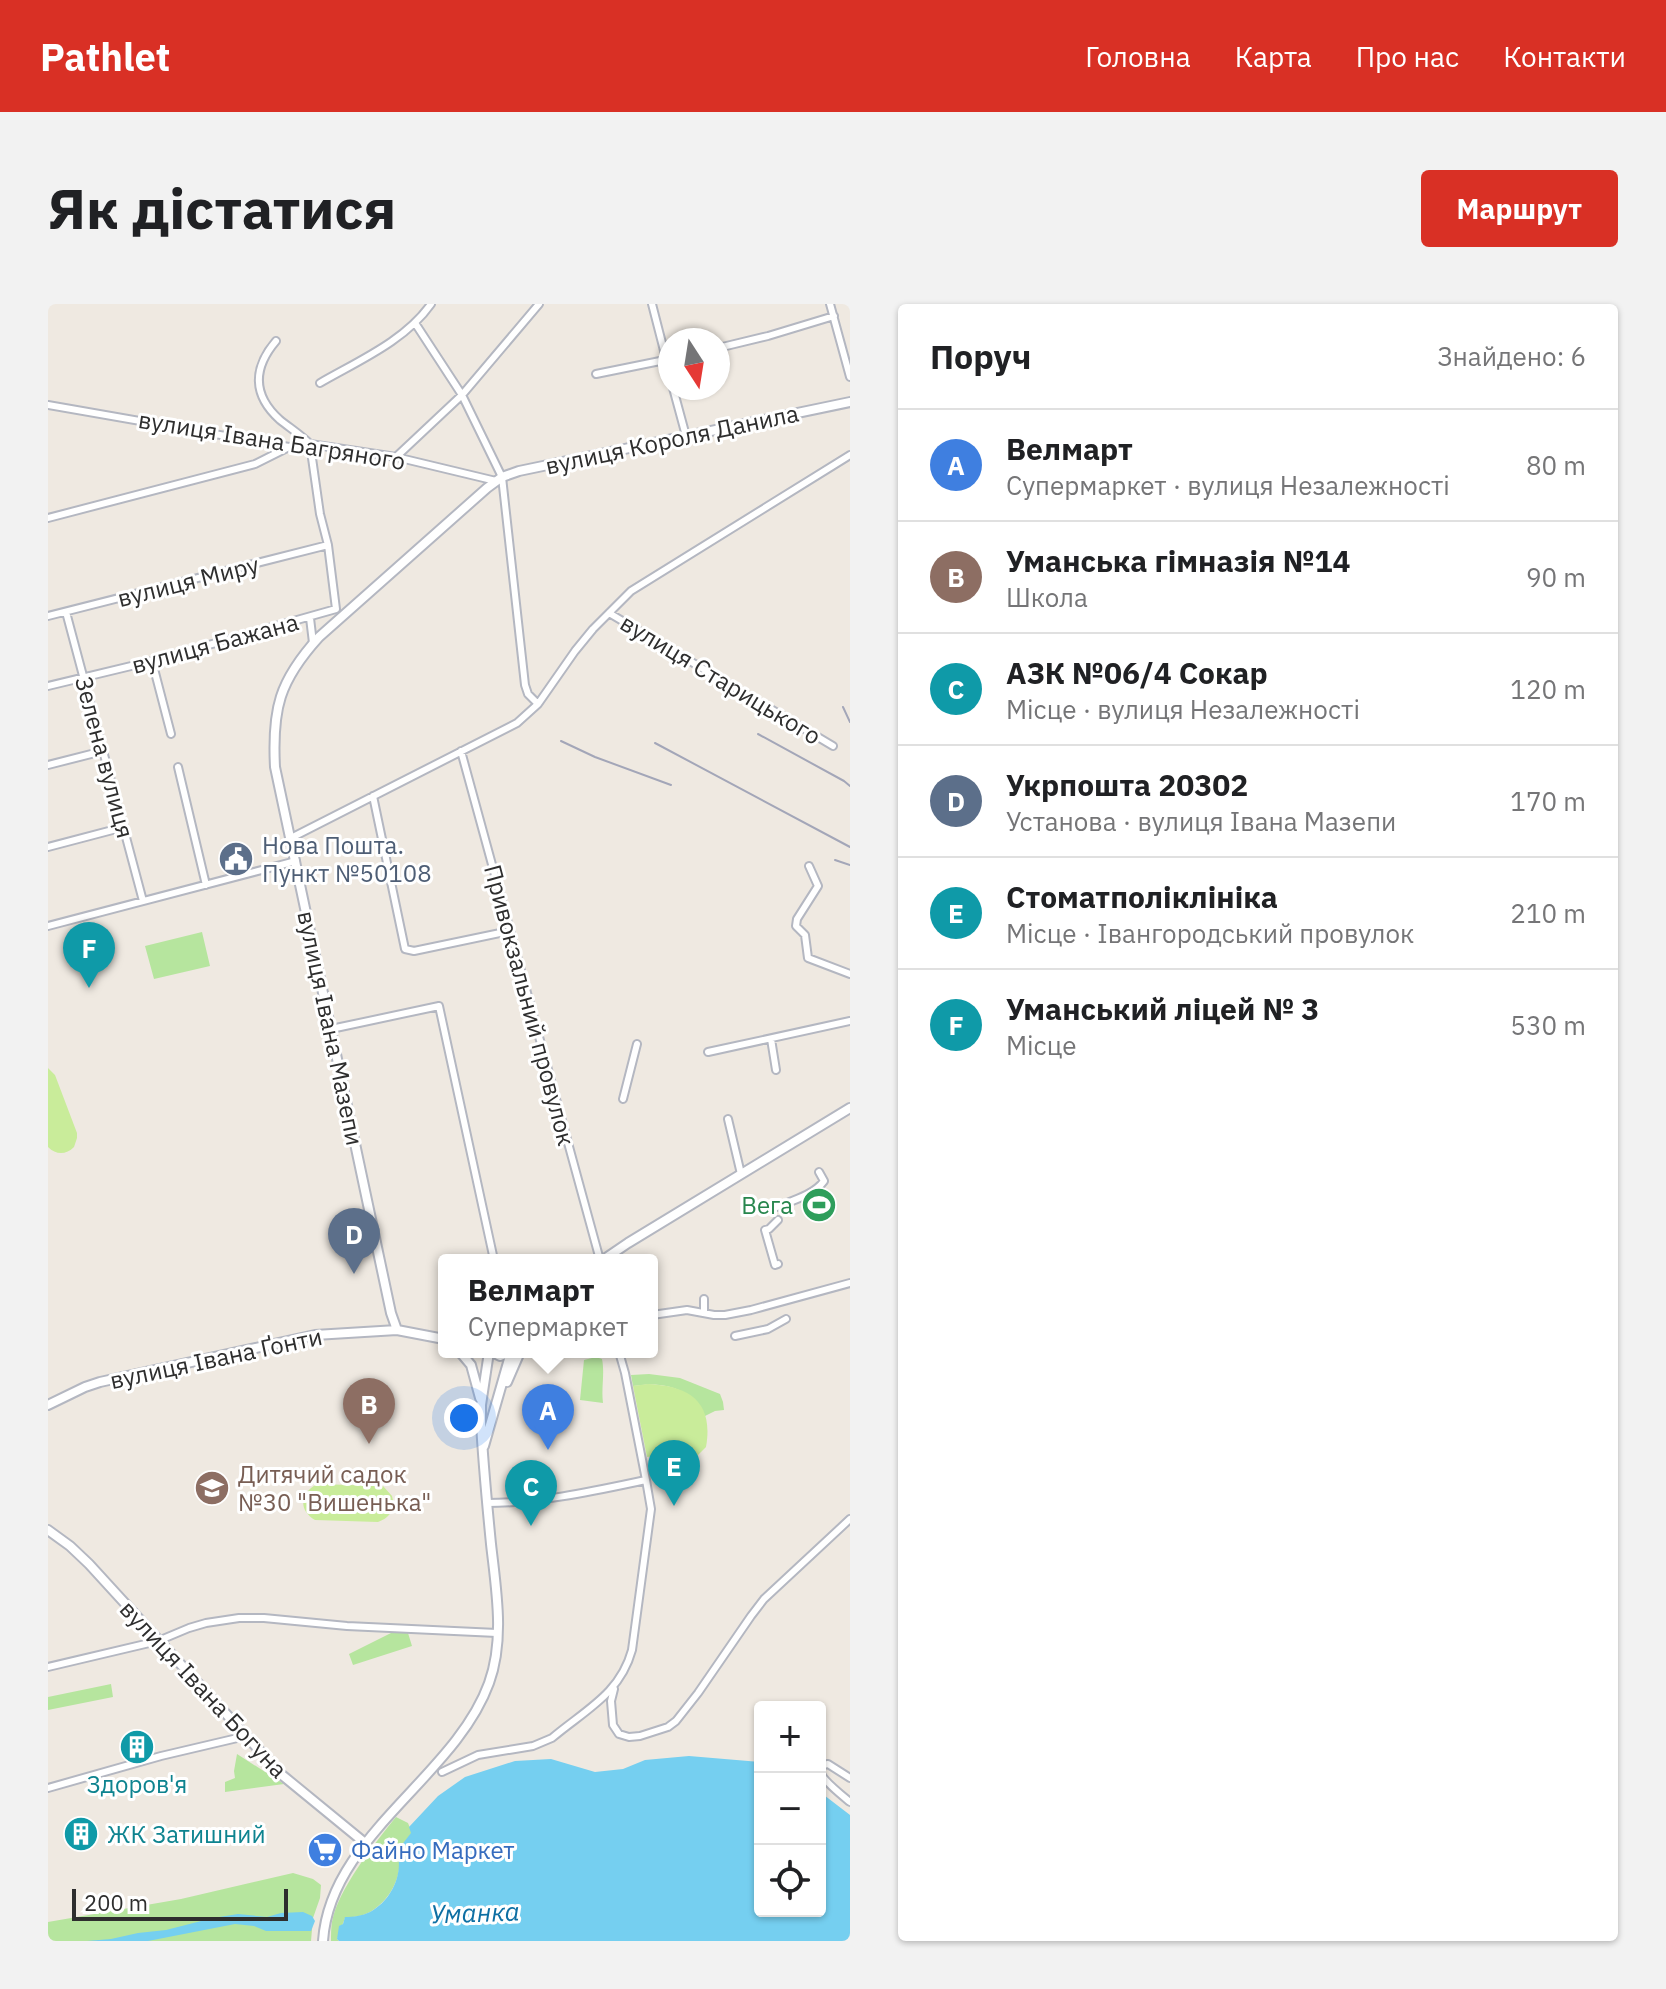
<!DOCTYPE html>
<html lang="uk">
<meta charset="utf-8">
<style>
body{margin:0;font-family:"IBM Plex Sans",sans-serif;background:#f2f2f2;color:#202124}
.controls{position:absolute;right:24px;bottom:24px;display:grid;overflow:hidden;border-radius:8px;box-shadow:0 2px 6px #0004}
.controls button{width:72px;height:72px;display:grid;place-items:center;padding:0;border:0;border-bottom:2px solid #e0e0e0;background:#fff;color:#202124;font:40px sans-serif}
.compass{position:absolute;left:610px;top:24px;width:72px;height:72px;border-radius:50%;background:#fff;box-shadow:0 2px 6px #0004;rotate:168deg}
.scale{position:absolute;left:24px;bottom:20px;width:216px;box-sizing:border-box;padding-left:8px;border:4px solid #2e2e2e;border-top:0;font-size:22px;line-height:28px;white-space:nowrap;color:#2e2e2e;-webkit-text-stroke:6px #fff;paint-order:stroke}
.you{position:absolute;left:416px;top:1114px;width:28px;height:28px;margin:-20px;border:6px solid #fff;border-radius:50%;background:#1a73e8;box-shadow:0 0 0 12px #1a73e833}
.badge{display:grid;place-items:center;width:52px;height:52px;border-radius:50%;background:#d93025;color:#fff;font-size:26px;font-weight:700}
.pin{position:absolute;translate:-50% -66px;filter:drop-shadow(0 2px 4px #0008)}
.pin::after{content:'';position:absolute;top:42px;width:28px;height:24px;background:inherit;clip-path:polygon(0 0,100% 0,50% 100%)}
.popup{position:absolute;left:390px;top:950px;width:220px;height:104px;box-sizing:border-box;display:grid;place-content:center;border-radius:8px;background:#fff;filter:drop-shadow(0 2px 6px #0005);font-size:26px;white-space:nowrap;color:#757577}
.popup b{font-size:30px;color:#202124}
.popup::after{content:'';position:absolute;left:50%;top:100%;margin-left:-16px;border:16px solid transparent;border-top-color:#fff}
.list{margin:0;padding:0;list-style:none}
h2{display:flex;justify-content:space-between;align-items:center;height:104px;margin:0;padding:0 32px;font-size:34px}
h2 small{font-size:26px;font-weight:400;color:#757577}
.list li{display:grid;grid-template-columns:52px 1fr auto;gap:24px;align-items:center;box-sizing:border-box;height:112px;padding:0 32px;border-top:2px solid #e0e0e0}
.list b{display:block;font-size:30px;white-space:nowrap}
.list p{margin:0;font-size:26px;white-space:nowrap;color:#757577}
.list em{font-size:26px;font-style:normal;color:#757577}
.icon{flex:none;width:44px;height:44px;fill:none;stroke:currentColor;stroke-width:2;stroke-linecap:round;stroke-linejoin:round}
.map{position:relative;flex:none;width:802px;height:1637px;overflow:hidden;border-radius:8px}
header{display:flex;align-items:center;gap:48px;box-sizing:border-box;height:112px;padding:0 40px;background:#d93025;color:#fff}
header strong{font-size:38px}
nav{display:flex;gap:44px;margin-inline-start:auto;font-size:28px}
.intro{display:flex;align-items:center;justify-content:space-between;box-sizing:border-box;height:192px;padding:0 48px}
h1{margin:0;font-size:56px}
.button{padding:20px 36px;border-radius:8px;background:#d93025;color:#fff;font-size:28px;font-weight:700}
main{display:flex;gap:48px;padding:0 48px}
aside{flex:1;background:#fff;border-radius:8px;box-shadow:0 2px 6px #0004}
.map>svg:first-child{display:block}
.green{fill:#b6e59e}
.pitch{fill:#c9ec9a}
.water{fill:#75cff0}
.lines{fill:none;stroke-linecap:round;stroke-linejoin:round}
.street-casing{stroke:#b4b7c1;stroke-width:10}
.secondary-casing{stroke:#b4b7c1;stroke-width:12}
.street{stroke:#fff;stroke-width:6}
.secondary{stroke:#fff;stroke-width:8}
.rail{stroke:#a3a6b8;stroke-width:2}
.labels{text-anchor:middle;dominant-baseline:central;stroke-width:6;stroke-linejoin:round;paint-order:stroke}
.street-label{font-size:24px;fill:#2e2e2e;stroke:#fff}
.service-label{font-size:24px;fill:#4e5e75;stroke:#fff;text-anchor:start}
.leisure-label{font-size:24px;fill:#27864d;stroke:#fff;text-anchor:end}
.education-label{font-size:24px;fill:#785e54;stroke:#fff;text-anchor:start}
.culture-label{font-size:24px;fill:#0d838f;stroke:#fff}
.shop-label{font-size:24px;fill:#366cbe;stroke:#fff;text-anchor:start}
.water-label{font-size:26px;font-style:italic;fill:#0d6fa3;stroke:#fff}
</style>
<header>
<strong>Pathlet</strong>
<nav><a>Головна</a><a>Карта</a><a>Про нас</a><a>Контакти</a></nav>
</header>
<div class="intro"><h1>Як дістатися</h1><a class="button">Маршрут</a></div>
<main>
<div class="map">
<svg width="802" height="1637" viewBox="0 0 802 1637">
<rect width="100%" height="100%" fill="#efe9e1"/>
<!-- green -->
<path class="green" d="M154 628 162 662 106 675 97 642Z
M548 1053 554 1055C557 1070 553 1084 555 1099L532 1096 536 1056Z
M601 1070 632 1074 672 1090 675 1098 676 1106 667 1107 657 1112C644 1083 614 1077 585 1082L583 1071Z
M345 1328 360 1329 364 1342 305 1361 301 1350Z
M63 1380 65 1393 0 1406V1393Z
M189 1450 236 1480 177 1488V1478L187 1474 186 1467Z
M348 1513 360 1519 364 1529 350 1547C356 1570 343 1596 322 1608 315 1612 305 1613 297 1614L289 1635 291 1637H283C283 1631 283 1624 284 1618 290 1585 327 1539 348 1513Z
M245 1569 265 1575 273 1581 272 1594 265 1614 263 1637H0V1618L133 1595Z"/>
<!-- pitch -->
<path class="pitch" d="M0 764 7 771 29 829V834L26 843C18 851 8 851 0 843Z
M600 1080C641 1082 666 1097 658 1143L639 1162 612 1168 607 1152 599 1153 585 1082Z
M269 1180 335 1182 344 1192C348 1205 342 1214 330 1218L267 1216C250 1206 252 1189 269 1180Z"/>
<!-- water -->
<path class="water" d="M641 1452 712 1458V1607H772V1488L802 1511V1637H291L289 1635 291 1622 295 1620 297 1613C305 1613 314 1612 322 1608 343 1597 356 1570 349 1547L363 1529 361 1523 390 1492 417 1473 467 1457 503 1455 547 1468 575 1465 597 1456Z
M255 1608 264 1612 267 1617 263 1627H218L206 1622 187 1620 100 1637H39L63 1635 90 1629 118 1626 165 1614 190 1610 219 1613 233 1609Z"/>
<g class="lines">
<!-- street casing -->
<g class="street-casing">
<path id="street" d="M604 0 622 70
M782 0 802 73
M367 19 414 91 454 173 477 381 480 390 490 400
M670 44 720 32 786 12
M548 70 622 55
M272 79C310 57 357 37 383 0
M625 84 638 132
M0 101 241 143 262 140 348 153 448 177
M348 153 414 91 491 0
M0 214 207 160 241 143
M18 308 95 597
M561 309 785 442
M0 312 280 241
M262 314 265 339
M104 357 123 430
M0 382 104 357 288 305 280 241 272 210 262 140C253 131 242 124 232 116 204 91 205 64 228 37
M413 447 552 956
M0 461 55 447
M130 463 158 581
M325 492 357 645 366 647 462 627
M243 534 469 419 490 400 527 347 545 325 583 287 802 151
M0 543 76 523
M761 562 770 582 749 615 748 622 757 631 760 654 802 670
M0 622 248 557
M283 725 391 702 446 956
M723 735 728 766
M660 748 802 717
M575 795 589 740
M680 815 693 870
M726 904C743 897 766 891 776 877L771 868
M730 916 721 925 717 926 727 961 730 960
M656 1009V995
M604 1011 639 1006 666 1011H677L703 1006 802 979
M687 1032 720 1025 738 1015
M439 1199C493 1199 546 1187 598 1176L577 1069 571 1048
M0 1363 110 1337 141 1324 158 1319 191 1314H216L299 1322 449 1329
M566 1385 563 1397 565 1421 571 1430 581 1433 592 1432 620 1423 628 1417 650 1389 703 1312 716 1295 802 1215
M394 1468 430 1451 485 1442 504 1434C537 1406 572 1390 584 1346L603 1205 598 1176
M802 1474 780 1460 775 1461C774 1463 772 1465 773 1468 773 1475 796 1493 802 1498
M0 1484 113 1452 198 1432"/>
</g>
<!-- secondary casing -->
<g class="secondary-casing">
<path id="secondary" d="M555 956 580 939 802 804
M349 1026 343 1009 227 463C224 405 231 377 271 333L439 184 454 173 471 167 802 98
M412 1048 423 1061 432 1094
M444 1048 452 1052 462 1048
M459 1078 472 1048
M0 1101 37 1083 52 1078 267 1031 349 1026 396 1035
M436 1142 463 1048
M0 1226 22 1242 41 1260 234 1471 317 1539
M275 1637C282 1532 407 1473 441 1379 457 1335 448 1285 443 1240 439 1199 435 1159 433 1118V1101L441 1048"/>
</g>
<!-- street -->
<use href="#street" class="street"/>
<!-- secondary -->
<use href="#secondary" class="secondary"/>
<!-- rail -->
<path class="rail" d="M795 403 802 418
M710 430 796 477 802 482
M513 437 547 453 623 481
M607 439 802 543
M787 556 802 561"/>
</g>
<!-- icons -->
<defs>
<g id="civic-disc" transform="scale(1.8)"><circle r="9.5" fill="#5c6f8a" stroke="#fff"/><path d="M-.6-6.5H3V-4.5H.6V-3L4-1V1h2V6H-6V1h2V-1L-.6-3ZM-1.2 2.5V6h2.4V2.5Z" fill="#fff"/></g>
<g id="stadium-disc" transform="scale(1.8)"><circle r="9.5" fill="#2e9e5b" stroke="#fff"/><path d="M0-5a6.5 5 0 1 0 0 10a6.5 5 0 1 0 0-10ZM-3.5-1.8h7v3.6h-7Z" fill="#fff"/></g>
<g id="school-disc" transform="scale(1.8)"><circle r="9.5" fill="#8d6e63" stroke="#fff"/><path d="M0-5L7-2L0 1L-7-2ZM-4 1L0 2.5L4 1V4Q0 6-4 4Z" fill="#fff"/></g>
<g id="building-disc" transform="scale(1.8)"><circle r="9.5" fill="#0f9aa8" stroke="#fff"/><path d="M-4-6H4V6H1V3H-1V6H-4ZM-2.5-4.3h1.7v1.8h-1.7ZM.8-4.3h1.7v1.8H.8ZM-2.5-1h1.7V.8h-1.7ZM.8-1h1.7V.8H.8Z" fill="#fff"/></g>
<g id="supermarket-disc" transform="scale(1.8)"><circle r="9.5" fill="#3f7fe0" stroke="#fff"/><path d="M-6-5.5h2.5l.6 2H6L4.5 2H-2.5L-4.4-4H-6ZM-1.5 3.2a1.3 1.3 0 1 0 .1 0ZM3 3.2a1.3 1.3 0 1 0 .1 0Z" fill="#fff"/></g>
</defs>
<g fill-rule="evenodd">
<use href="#civic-disc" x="188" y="555"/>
<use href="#stadium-disc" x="771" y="901"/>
<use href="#school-disc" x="164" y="1184"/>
<use href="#building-disc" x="89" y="1443"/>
<use href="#building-disc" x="33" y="1530"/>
<use href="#supermarket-disc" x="277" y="1546"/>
</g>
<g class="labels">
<!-- street labels -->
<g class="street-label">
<text transform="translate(624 135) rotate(-12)">вулиця Короля Данила</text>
<text transform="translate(224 136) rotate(9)">вулиця Івана Багряного</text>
<text transform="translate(140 277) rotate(-14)">вулиця Миру</text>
<text transform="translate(167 339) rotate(-15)">вулиця Бажана</text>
<text transform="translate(673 375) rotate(31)">вулиця Старицького</text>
<text transform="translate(57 453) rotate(75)">Зелена вулиця</text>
<text transform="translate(482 701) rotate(75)">Привокзальний провулок</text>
<text transform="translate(283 724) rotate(78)">вулиця Івана Мазепи</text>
<text transform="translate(168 1054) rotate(-12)">вулиця Івана Ґонти</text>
<text transform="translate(156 1385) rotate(47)">вулиця Івана Богуна</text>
</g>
<!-- service labels -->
<g class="service-label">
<text x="214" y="541">Нова Пошта.<tspan x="214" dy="28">Пункт №50108</tspan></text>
</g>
<!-- leisure labels -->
<g class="leisure-label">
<text x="745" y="901">Вега</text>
</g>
<!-- education labels -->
<g class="education-label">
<text x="190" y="1170">Дитячий садок<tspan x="190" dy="28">№30 "Вишенька"</tspan></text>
</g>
<!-- culture labels -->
<g class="culture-label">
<text x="89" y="1480">Здоров'я</text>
<text x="59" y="1530" text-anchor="start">ЖК Затишний</text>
</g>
<!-- shop labels -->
<g class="shop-label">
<text x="303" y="1546">Файно Маркет</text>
</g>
<!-- water labels -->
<g class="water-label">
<text transform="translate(427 1608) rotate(-2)">Уманка</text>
</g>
</g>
</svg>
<div class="controls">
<button>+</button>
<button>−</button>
<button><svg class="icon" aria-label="locate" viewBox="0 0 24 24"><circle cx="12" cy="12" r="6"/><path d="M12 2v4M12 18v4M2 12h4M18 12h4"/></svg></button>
</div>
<svg class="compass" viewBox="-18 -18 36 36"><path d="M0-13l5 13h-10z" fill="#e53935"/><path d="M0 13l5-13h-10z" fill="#757577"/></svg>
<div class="scale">200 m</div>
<div class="you"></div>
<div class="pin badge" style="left:500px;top:1146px;background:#3f7fe0">A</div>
<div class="popup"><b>Велмарт</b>Супермаркет</div>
<div class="pin badge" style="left:321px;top:1140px;background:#8d6e63">B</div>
<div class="pin badge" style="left:483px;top:1222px;background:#0f9aa8">C</div>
<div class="pin badge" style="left:306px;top:970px;background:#5c6f8a">D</div>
<div class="pin badge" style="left:626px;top:1202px;background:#0f9aa8">E</div>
<div class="pin badge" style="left:41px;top:684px;background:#0f9aa8">F</div>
</div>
<aside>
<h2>Поруч<small>Знайдено: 6</small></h2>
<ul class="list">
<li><span class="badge" style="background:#3f7fe0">A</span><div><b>Велмарт</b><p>Супермаркет · вулиця Незалежності</p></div><em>80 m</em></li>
<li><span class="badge" style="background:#8d6e63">B</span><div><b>Уманська гімназія №14</b><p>Школа</p></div><em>90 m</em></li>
<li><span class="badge" style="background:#0f9aa8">C</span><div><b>АЗК №06/4 Сокар</b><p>Місце · вулиця Незалежності</p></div><em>120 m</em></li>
<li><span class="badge" style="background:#5c6f8a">D</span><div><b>Укрпошта 20302</b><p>Установа · вулиця Івана Мазепи</p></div><em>170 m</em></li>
<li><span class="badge" style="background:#0f9aa8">E</span><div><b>Стоматполіклініка</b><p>Місце · Івангородський провулок</p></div><em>210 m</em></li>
<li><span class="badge" style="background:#0f9aa8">F</span><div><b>Уманський ліцей № 3</b><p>Місце</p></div><em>530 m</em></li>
</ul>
</aside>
</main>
